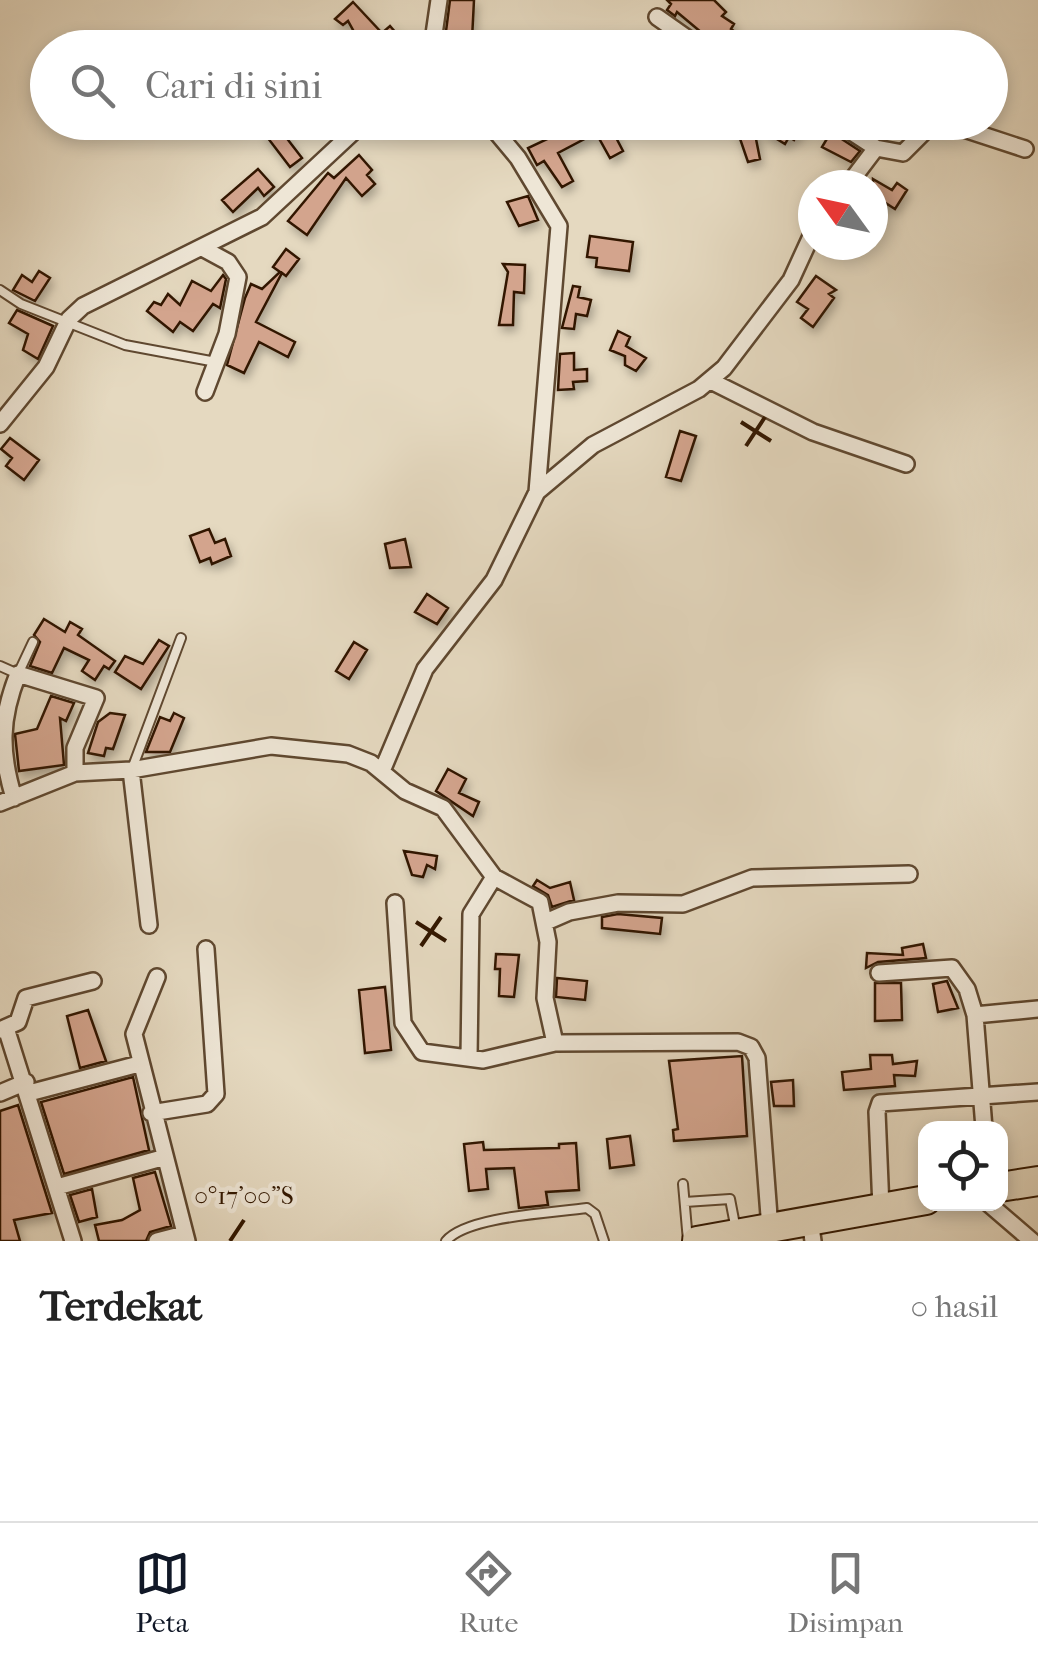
<!DOCTYPE html>
<html lang="id">
<meta charset="utf-8">
<style>
body{margin:0;font-family:"IM FELL French Canon",serif;background:#f2f2f2;color:#222}
.controls{position:absolute;right:30px;bottom:30px;display:grid;overflow:hidden;border-radius:20px;box-shadow:0 5px 15px #0003}
.controls button{width:90px;height:90px;display:grid;place-items:center;padding:0;border:0;border-bottom:2px solid #e0e0e0;background:#fff;color:#222;font:50px sans-serif}
.compass{position:absolute;left:798px;top:170px;width:90px;height:90px;border-radius:50%;background:#fff;box-shadow:0 5px 15px #0003;rotate:303deg}
.list{margin:0;padding:0;list-style:none}
h2{display:flex;justify-content:space-between;align-items:center;height:130px;margin:0;padding:0 40px;font-size:42px}
h2 small{font-size:32px;font-weight:400;color:#767676}
.icon{flex:none;width:55px;height:55px;fill:none;stroke:currentColor;stroke-width:2;stroke-linecap:round;stroke-linejoin:round}
.map{position:relative;flex:none;width:1038px;height:1241px;overflow:hidden}
.search{position:absolute;background:#fff;box-shadow:0 5px 15px #0003;left:30px;right:30px;top:30px;height:110px;display:flex;align-items:center;gap:25px;box-sizing:border-box;padding:0 35px;border-radius:55px;color:#767676;font-size:38px}
.sheet{height:280px;background:#fff}
nav{display:flex;justify-content:space-around;align-items:center;box-sizing:border-box;height:140px;border-top:2px solid #e0e0e0;background:#fff;font-size:28px;color:#767676}
nav a{display:grid;justify-items:center;gap:5px}
nav .on{color:#111827}
.map>svg:first-child{display:block}
.building{fill:#d3a48d;stroke:#321700;stroke-width:2.5;filter:url(#shadow)}
.lines{fill:none;stroke-linecap:round;stroke-linejoin:round}
.lane-casing{stroke:#5f4830;stroke-width:12}
.street-casing{stroke:#5f4830;stroke-width:20}
.highway-casing{stroke:#321700;stroke-width:32}
.lane{stroke:#eee6d6;stroke-width:8}
.street{stroke:#eee6d6;stroke-width:15}
.highway{stroke:#e5d9c0;stroke-width:28}
.ticks{fill:none;stroke:#321700;stroke-width:4}
.ticks-label{font-size:25px;text-anchor:middle;fill:#321700;stroke:#eee6d6;stroke-width:9;stroke-linejoin:round;paint-order:stroke}
</style>
<div class="map">
<svg width="1038" height="1241" viewBox="0 0 1038 1241">
<defs>
<filter id="shadow"><feDropShadow dx="3" dy="5.5" stdDeviation="5" flood-color="#0004"/></filter>
</defs>
<rect width="100%" height="100%" fill="#e5d9c0"/>
<filter id="stains"><feTurbulence type="fractalNoise" baseFrequency=".002" numOctaves="4"/><feColorMatrix values="0 0 0 0 .2 0 0 0 0 .09 0 0 0 0 .02 0 0 0 .5 -.17"/></filter>
<radialGradient id="worn" r=".72"><stop offset=".6" stop-color="#630" stop-opacity="0"/><stop offset="1" stop-color="#630" stop-opacity=".3"/></radialGradient>
<!-- building -->
<path class="building" d="M450 0H474L472 39H445Z
M667 0H714L726 12 722 16 734 24 731 29 757 48H720L677 12 675 16 667 10 671 4Z
M353 2 382 33 390 26 409 48H363L348 21 343 25 335 19Z
M583 122H616L610 126 623 151 610 158 596 133 558 153 573 181 562 187 544 161 537 165 528 148Z
M770 122H804L794 140 789 137 785 144 764 131Z
M275 123 302 158 290 167 264 133Z
M753 124 760 159 748 162 736 127Z
M831 132 860 151 851 162 822 147Z
M359 155 372 170 367 175 375 184 362 196 346 178 307 235 288 221 328 173 334 178Z
M258 169 274 187 264 196 258 188 233 212 222 200Z
M873 179 892 190 897 183 907 190 895 209 884 202 873 220Z
M528 196 538 220 519 226 507 202Z
M590 236 633 242 629 271 596 267 597 258 587 257Z
M286 249 299 259 286 276 282 273 256 322 295 342 288 357 259 342 244 373 227 365 245 298 251 284 262 289 280 272 273 267Z
M503 264 525 265 524 293 514 292 513 325H499L508 272Z
M39 271 50 278 35 301 13 290 22 275 32 282Z
M223 275 226 279 220 308 213 304 193 331 180 322 173 332 147 311 154 302 161 305 168 294 180 305 192 281 211 291Z
M816 276 836 290 829 294 834 298 813 327 801 318 808 309 797 302Z
M573 286 580 287 578 297 591 300 587 316 576 314 574 329 562 328Z
M17 310 53 326 38 359 23 350 28 334 9 323Z
M618 331 630 337 626 346 646 358 636 371 625 365V356L610 350Z
M574 353V370L587 369V381L573 382 574 389 558 390 560 354Z
M680 431 696 436 681 481 666 477Z
M10 438 39 460 24 480 6 466 12 458 1 449Z
M209 529 215 543 225 539 231 556 212 564 210 558 200 562 190 536Z
M405 539 411 567 390 568 385 544Z
M427 594 448 608 437 624 415 612Z
M44 619 65 632 70 622 82 629 78 635 115 661 109 669 104 666 95 680 82 671 89 660 64 648 52 673 30 666 40 642 34 635Z
M159 640 169 646 141 689 115 672 125 656 143 664Z
M354 642 367 650 349 679 336 671Z
M51 696 74 703 66 721 60 718 64 765 19 771 15 734 37 729Z
M110 713 125 715 113 749 106 748 104 756 88 753 98 722Z
M174 713 184 718 170 752H146L160 717 170 721Z
M448 769 466 779 459 793 479 802 473 816 436 791Z
M404 851 437 856 435 869 427 865 423 877 412 875Z
M537 880 550 888 570 882 574 900 552 907 548 895 533 886Z
M618 914 662 918 660 934 602 928V917Z
M923 944 926 958 878 962 866 968 867 953 903 955 902 948Z
M496 954 519 955 514 997 499 996 500 969H495Z
M557 978 587 981 585 1000 556 997Z
M947 981 958 1008 938 1012 933 984Z
M875 983H901L902 1020 875 1021Z
M385 987 391 1050 365 1053 359 990Z
M88 1010 106 1061 80 1068 67 1016Z
M870 1055H892L893 1064 917 1061 915 1076 894 1075 895 1086 844 1090 842 1072 871 1069Z
M742 1056 747 1136 674 1141 673 1130 678 1129 669 1061Z
M133 1077 149 1150 64 1174 41 1102Z
M793 1080 794 1106H774L771 1082Z
M18 1105 52 1213 14 1220 20 1241H0V1111Z
M630 1136 634 1165 610 1168 607 1139Z
M483 1142 484 1150 559 1148V1144L576 1143 579 1190 546 1192 548 1205 519 1208 514 1168 486 1169 488 1189 469 1191 464 1144Z
M155 1172 171 1226 150 1232 146 1241H99L95 1225 122 1220 140 1210 133 1178Z
M92 1189 97 1217 79 1222 70 1195Z"/>
<g class="lines">
<!-- lane casing -->
<g class="lane-casing">
<path id="lane" d="M322 122 355 131
M0 290 21 304 125 345 216 362
M0 666 18 674 33 642
M132 769 181 638
M683 1184 688 1241
M685 1202 730 1199 736 1230
M446 1241C467 1216 553 1213 587 1208L595 1214 604 1241"/>
</g>
<!-- street casing -->
<g class="street-casing">
<path id="street" d="M657 17 701 48
M432 48 439 0
M488 122 518 158 559 226 537 492
M836 122 876 148
M848 185 876 148 903 153 932 124 958 127 1025 149
M204 249 228 262 238 277 227 334 205 392
M711 381 813 432 906 464
M0 424 46 367 69 319 83 306 262 217 364 122
M131 770 149 925
M382 771 425 669 494 580 537 492 593 445 699 389 724 368 791 280 813 232
M14 798C0 752 0 719 18 674L96 698 75 748V773
M0 803 75 773 131 770 271 746 348 754 371 763 405 791 443 808 494 877 540 902 548 942 545 998 555 1043
M395 903 403 1023 422 1052 483 1060 555 1043 738 1042 751 1047 757 1058 770 1229
M546 922 569 912 618 903 683 904 752 878 909 874
M879 973 952 968 967 989 975 1015
M157 977 134 1034 187 1241
M6 1028 73 1241
M0 1030 18 1022 26 998 93 981
M469 1058 471 914 494 877
M0 1093 26 1082
M29 1093 139 1064
M151 1113 207 1104 216 1094 206 949
M984 1128 975 1015 1038 1009
M57 1187 162 1158
M989 1204 1032 1241
M881 1208 877 1112 880 1103 1038 1092
M810 1220 813 1241
M157 1241 184 1234"/>
</g>
<!-- highway casing -->
<g class="highway-casing">
<path id="highway" d="M1000 1187 1038 1181
M697 1241 926 1200"/>
</g>
<!-- lane -->
<use href="#lane" class="lane"/>
<!-- street -->
<use href="#street" class="street"/>
<!-- highway -->
<use href="#highway" class="highway"/>
</g>
<!-- ticks -->
<path class="ticks" d="M741 422 771 441M746 446 765 417M416 922 446 941M421 946 441 917M230 1241 244 1220"/>
<g class="ticks-label">
<text x="244" y="1204">0°17'00"S</text>
</g>
<rect width="100%" height="100%" filter="url(#stains)"/>
<rect width="100%" height="100%" fill="url(#worn)"/>
</svg>
<div class="controls">
<button><svg class="icon" aria-label="locate" viewBox="0 0 24 24"><circle cx="12" cy="12" r="6"/><path d="M12 2v4M12 18v4M2 12h4M18 12h4"/></svg></button>
</div>
<svg class="compass" viewBox="-18 -18 36 36"><path d="M0-13l5 13h-10z" fill="#e53935"/><path d="M0 13l5-13h-10z" fill="#767676"/></svg>
<div class="search"><svg class="icon" aria-label="search" viewBox="0 0 24 24"><circle cx="10" cy="10" r="6"/><path d="M15 15l6 6"/></svg>Cari di sini</div>
</div>
<section class="sheet">
<h2>Terdekat<small>0 hasil</small></h2>
<ul class="list">
</ul>
</section>
<nav>
<a class="on"><svg class="icon" aria-label="map" viewBox="0 0 24 24"><path d="M3 6l6-2 6 2 6-2v14l-6 2-6-2-6 2zM9 4v14M15 6v14"/></svg>Peta</a>
<a><svg class="icon" aria-label="directions" viewBox="0 0 24 24"><path d="M12 3l9 9-9 9-9-9zM9 14v-3h6M13 9l2 2-2 2"/></svg>Rute</a>
<a><svg class="icon" aria-label="saved" viewBox="0 0 24 24"><path d="M7 4h10v16l-5-4-5 4z"/></svg>Disimpan</a>
</nav>
